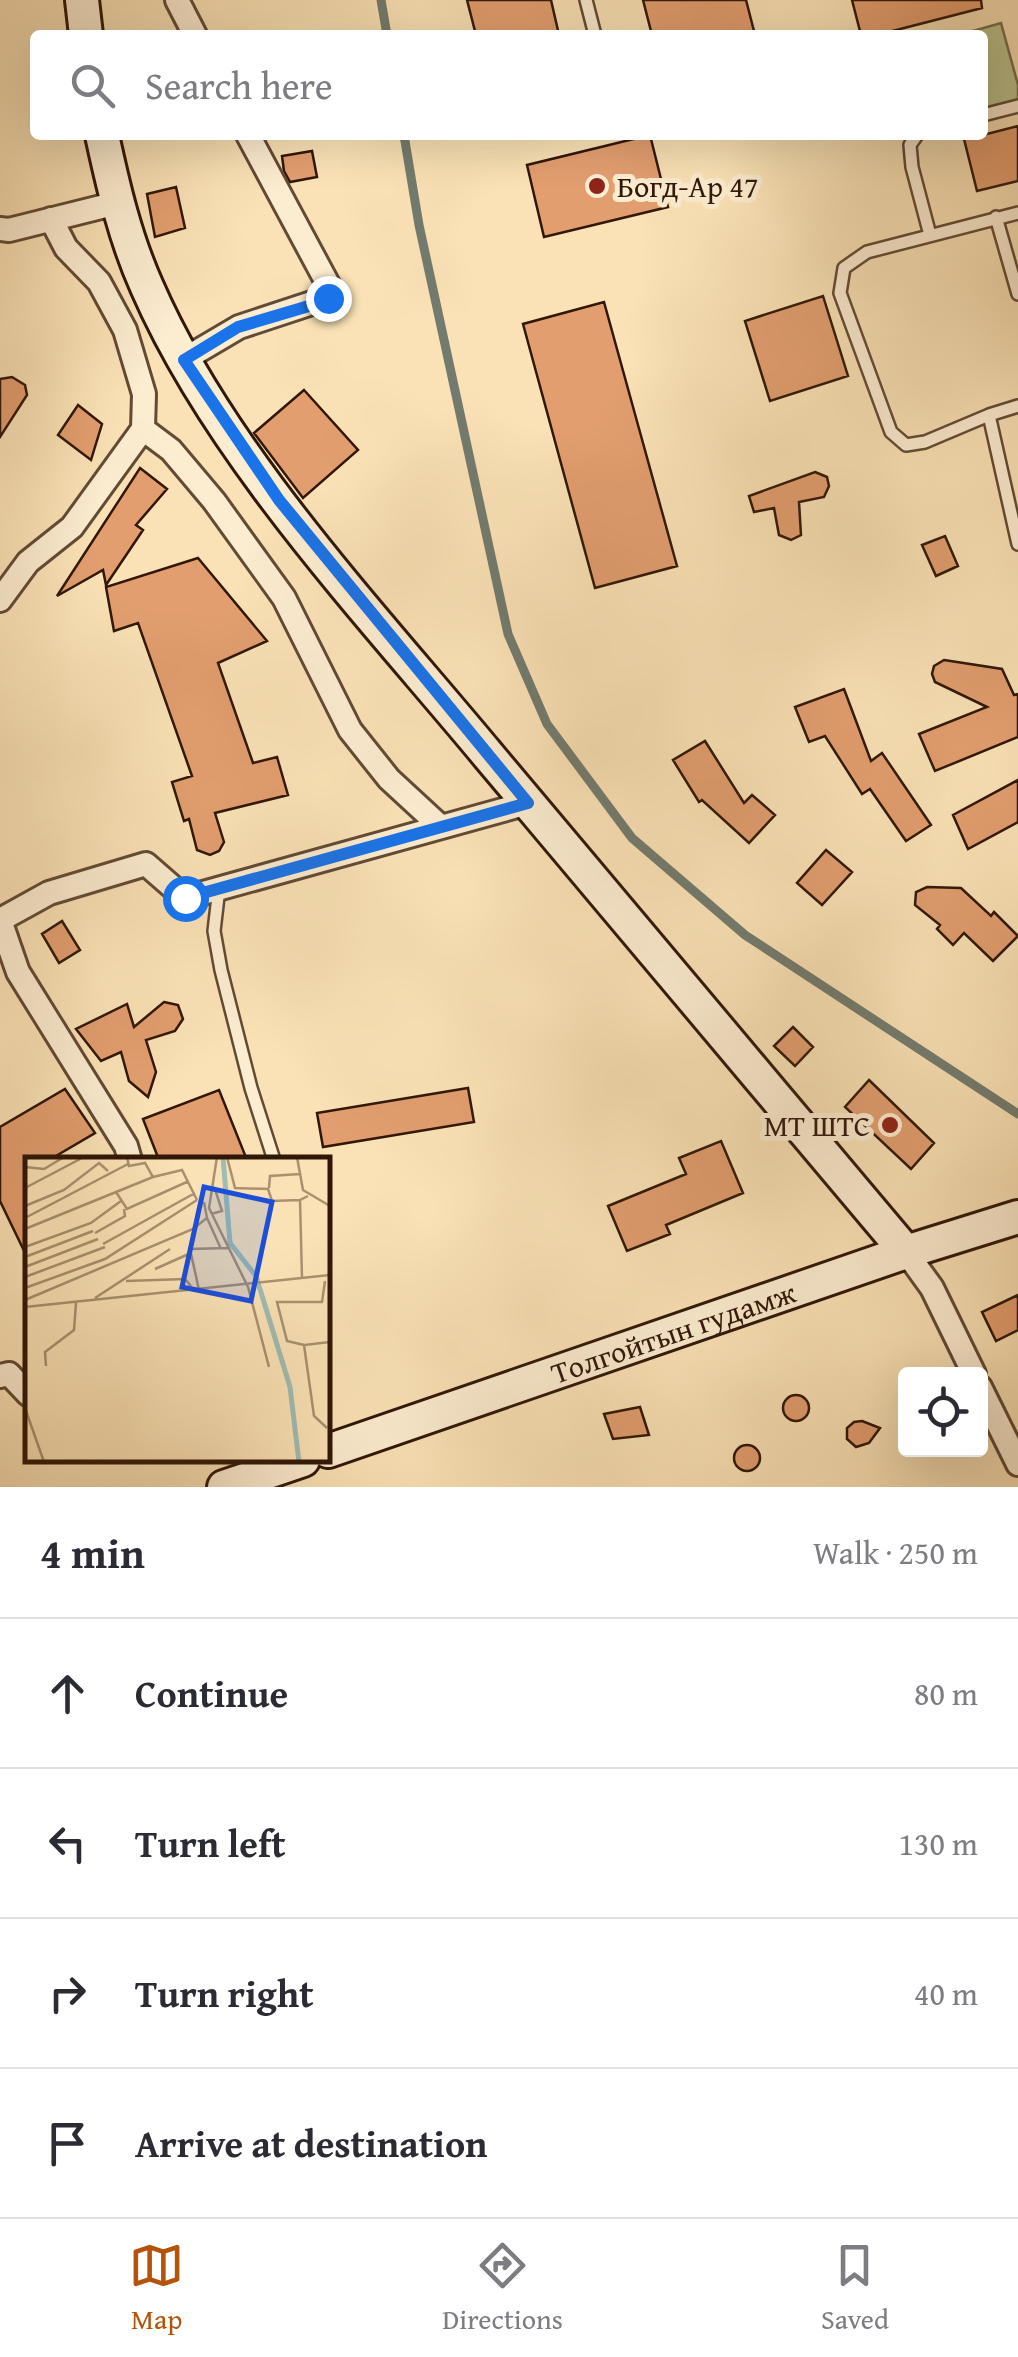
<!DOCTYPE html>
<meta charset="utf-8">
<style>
body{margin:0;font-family:"Gentium Book Plus",serif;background:#f2f2f3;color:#2b2b33}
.controls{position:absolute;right:30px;bottom:30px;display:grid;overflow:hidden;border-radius:10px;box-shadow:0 10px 40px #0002}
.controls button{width:90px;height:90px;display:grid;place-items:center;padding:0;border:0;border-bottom:2px solid #e1e1e2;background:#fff;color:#2b2b33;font:50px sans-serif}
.stop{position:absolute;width:30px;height:30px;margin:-22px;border:8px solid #1a73e8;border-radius:50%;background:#fff}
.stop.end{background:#1a73e8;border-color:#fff;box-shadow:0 2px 10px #0008}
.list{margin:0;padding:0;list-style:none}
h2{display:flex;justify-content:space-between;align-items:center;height:130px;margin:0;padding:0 40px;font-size:42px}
h2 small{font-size:32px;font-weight:400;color:#7c7c81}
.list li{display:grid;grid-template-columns:65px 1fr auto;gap:30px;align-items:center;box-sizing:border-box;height:150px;padding:0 40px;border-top:2px solid #e1e1e2}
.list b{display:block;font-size:38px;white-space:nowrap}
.list em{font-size:32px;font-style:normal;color:#7c7c81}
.icon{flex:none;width:55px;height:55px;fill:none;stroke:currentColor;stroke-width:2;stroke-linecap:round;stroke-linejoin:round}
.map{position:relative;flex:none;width:1018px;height:1487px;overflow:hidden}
.search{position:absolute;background:#fff;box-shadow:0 10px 40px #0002;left:30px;right:30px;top:30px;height:110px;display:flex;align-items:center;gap:25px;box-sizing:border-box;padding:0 35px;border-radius:10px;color:#7c7c81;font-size:38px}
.sheet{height:730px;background:#fff}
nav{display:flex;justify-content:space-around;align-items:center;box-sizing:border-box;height:140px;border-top:2px solid #e1e1e2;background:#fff;font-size:28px;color:#7c7c81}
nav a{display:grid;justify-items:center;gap:5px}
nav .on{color:#b45309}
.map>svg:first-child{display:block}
.green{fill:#bcc490;stroke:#766e4c;stroke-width:2.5}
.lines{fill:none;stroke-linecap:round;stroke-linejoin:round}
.stream{stroke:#737b6e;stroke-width:9}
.building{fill:#e29e6f;stroke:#301708;stroke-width:2.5}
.lane-casing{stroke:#624a34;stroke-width:16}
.street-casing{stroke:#624a34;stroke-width:28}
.secondary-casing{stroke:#301708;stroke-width:38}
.lane{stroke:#fcecd0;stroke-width:11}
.street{stroke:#fcecd0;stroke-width:22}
.secondary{stroke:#fcecd0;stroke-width:32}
.route{stroke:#1a73e8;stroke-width:12}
.poi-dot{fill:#8f2418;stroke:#fcecd0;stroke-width:4}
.labels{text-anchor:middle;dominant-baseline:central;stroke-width:10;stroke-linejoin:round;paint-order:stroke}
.poi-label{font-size:30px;fill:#301708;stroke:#fcecd0;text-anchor:start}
.street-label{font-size:30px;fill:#301708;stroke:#fcecd0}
.inset-river{fill:none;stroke:#9fbdb2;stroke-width:5}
.inset-road{fill:none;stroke:#a99170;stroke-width:2.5}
.view{fill:#1d4ed8;fill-opacity:0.15;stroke:#1d4ed8;stroke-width:5}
.inset-edge{fill:none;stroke:#301708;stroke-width:5}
</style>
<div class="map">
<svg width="1018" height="1487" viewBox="0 0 1018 1487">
<rect width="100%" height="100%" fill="#fae2b6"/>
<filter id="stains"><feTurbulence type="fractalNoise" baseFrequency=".002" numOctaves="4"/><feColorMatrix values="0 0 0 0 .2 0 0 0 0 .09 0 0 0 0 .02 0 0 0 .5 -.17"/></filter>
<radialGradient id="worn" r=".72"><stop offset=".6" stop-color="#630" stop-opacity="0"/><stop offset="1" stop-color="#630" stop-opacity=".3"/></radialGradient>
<!-- green -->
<path class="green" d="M1001 23 1018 85V101L983 110V35H959Z"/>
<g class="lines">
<!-- stream -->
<path class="stream" d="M381 0 387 35
M404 135 419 225 508 634 547 724 632 838 745 935 1018 1114"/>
</g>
<!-- building -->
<path class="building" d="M467 0H551L559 35H476Z
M643 0H746L755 35H652Z
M852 0H981L982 8 877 35H861Z
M1018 126V181L977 191 963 135H983Z
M650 135 668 207 544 237 527 165Z
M312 151 317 177 290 182 284 171 282 156Z
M176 187 185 228 155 237 147 194Z
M823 296 848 376 770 401 745 321Z
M604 302 677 566 595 588 523 324Z
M12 377 25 385 27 395 0 437V379Z
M304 390 358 450 303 498 254 433Z
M78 405 102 424 91 460 58 435Z
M140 468 167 489 136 525 143 530 106 585 103 570 57 596Z
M815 472 827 477 829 486 824 497 799 502 801 535 791 540 779 535 774 508 754 512 749 496Z
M945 536 958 566 936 576 922 545Z
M198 558 267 641 218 663 253 763 277 757 288 795 215 813 224 842 219 851 210 855 197 850 189 819 184 821 172 782 192 776 138 623 114 631 106 587Z
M944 660 1002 669 1014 695 1018 694V737L935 771 919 734 987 707 935 682 932 674 934 666Z
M844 689 871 761 882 753 931 825 906 841 870 789 862 794 825 736 809 742 795 707Z
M705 741 744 803 752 795 775 815 749 843 702 800 699 802 673 760Z
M1018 780V822L968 849 953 815Z
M826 850 852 872 822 905 797 883Z
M927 887 961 888 991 916 994 912 1018 936 993 961 964 933 953 945 937 929 940 925 915 905 916 892Z
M62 921 80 950 59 963 42 934Z
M164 1002 178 1005 183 1019 175 1031 146 1040 156 1072 148 1097 129 1081 121 1052 101 1061 76 1029 127 1004 134 1027Z
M793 1027 813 1047 795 1066 774 1046Z
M869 1080 934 1143 911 1169 845 1107Z
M468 1088 474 1122 323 1147 317 1113Z
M65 1089 95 1133 49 1160H28V1259L0 1201V1127Z
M219 1090 247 1160H159L143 1119Z
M721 1141 743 1193 666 1225 670 1234 627 1251 608 1206 686 1174 679 1158Z
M1018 1295V1330L996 1341 982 1312Z
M783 1408a13 13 0 1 1 26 0a13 13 0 1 1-26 0Z
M640 1407 649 1435 613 1439 604 1414Z
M862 1421 880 1428 869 1443 856 1447 847 1439V1428L854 1422Z
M734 1458a13 13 0 1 1 26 0a13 13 0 1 1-26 0Z"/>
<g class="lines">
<!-- lane casing -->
<g class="lane-casing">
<path id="lane" d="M586 0 595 35
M983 115 1018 106
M917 135 910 145 912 167 930 235
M996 217 1018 294
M1018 406 989 415 1018 544
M989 415 925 442 906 445 891 432 840 293 844 268 867 252 1018 213
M219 888 214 931 221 970 251 1088 274 1160"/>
</g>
<!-- street casing -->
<g class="street-casing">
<path id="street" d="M177 0 195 35
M0 229 9 230 117 203
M183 360 239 327 327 298 330 288 248 135
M143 429 171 450 214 501 284 598 350 730 389 779 441 827
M0 600 28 562 72 527 143 429 144 394 125 330 99 282 66 248 51 219
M130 1160 126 1146 18 972 0 920 49 893 146 864 185 898 528 803
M906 1252 932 1288 974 1374
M0 1376 9 1374 28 1394
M980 1387 1018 1464"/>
</g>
<!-- secondary casing -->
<g class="secondary-casing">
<g id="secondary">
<path d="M82 0 86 35"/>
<path d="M102 135C113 186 125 238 147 287 220 455 371 614 488 755 627 922 767 1086 906 1252"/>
<path id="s1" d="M328 1451 906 1252 1018 1217"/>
<path d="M224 1487 303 1460"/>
</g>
</g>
<!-- lane -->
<use href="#lane" class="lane"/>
<!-- street -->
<use href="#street" class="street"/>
<!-- secondary -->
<use href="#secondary" class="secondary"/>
</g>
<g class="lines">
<!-- route -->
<path class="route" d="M185 898 528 803 279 500 184 360 238 327 319 303 328 298"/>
</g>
<!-- markers -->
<g class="poi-dot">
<circle cx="597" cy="186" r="10"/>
<circle cx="890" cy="1125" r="10"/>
</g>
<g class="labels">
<!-- poi labels -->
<g class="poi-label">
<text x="617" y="186">Богд-Ар 47</text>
<text x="870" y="1125" text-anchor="end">MТ ШТС</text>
</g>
<!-- street labels -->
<g class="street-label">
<text stroke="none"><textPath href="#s1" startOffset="365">Толгойтын гудамж</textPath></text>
</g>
</g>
<!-- overview -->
<g transform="translate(25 1157)">
<rect width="305" height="305" fill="#fae2b6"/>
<path class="inset-river" d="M198 0 205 86 231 119 265 230 274 305"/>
<path class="inset-road" d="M102 0 104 9 120 6 128 20 157 13 172 43M192 0 184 51 223 130 244 210M202 0 210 31 243 32 247 44 275 43M272 0 278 33 305 49M0 10 19 12 39 0M0 31 59 0M244 31 245 19 275 17M91 35 102 52 164 24M0 49 39 33 74 6 83 14M186 57 197 54 190 32M0 61 103 7M182 61 196 92M0 72 128 20M70 76 100 59 99 52M78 87 170 36M0 90 66 66 96 44M0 100 68 74M0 110 73 82M130 112 166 96M0 120 80 90M277 121 275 43 283 39M101 124 160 122 166 129M0 131 80 102 172 43M174 133 165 92 203 91M70 141 145 92M0 143 168 72 182 61 179 45M0 150 305 118M279 188 262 184 252 145H297L300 124M21 209 20 195 49 173 51 146M0 251 19 305M302 271 289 259 279 188 305 185"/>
<path class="view" d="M179 30 247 45 226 144 157 130Z"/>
<rect width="305" height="305" class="inset-edge"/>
</g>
<rect width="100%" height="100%" filter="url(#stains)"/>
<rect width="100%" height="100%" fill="url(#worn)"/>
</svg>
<div class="controls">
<button><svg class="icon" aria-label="locate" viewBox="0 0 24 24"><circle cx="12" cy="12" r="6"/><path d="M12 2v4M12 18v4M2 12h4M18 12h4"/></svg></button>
</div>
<div class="stop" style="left:185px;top:898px"></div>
<div class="stop end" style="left:328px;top:298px"></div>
<div class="search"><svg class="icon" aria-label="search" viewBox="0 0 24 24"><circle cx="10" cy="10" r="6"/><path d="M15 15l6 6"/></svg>Search here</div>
</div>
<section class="sheet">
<h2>4 min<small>Walk · 250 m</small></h2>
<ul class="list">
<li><svg class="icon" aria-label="ahead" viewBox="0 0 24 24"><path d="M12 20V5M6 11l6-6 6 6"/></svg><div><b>Continue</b></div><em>80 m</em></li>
<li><svg class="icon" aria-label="left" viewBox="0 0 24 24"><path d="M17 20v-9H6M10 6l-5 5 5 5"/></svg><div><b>Turn left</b></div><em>130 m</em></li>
<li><svg class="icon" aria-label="right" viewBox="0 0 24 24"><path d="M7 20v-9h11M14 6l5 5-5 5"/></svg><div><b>Turn right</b></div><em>40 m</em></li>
<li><svg class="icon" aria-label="arrive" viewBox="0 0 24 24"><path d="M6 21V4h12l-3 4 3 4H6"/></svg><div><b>Arrive at destination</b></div></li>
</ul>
</section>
<nav>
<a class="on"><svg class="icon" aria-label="map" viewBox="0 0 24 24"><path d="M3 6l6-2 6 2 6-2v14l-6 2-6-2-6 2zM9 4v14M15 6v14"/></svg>Map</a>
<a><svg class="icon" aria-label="directions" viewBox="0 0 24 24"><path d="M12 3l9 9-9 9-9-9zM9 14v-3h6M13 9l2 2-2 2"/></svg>Directions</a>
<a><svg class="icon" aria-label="saved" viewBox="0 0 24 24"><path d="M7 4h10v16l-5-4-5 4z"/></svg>Saved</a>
</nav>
